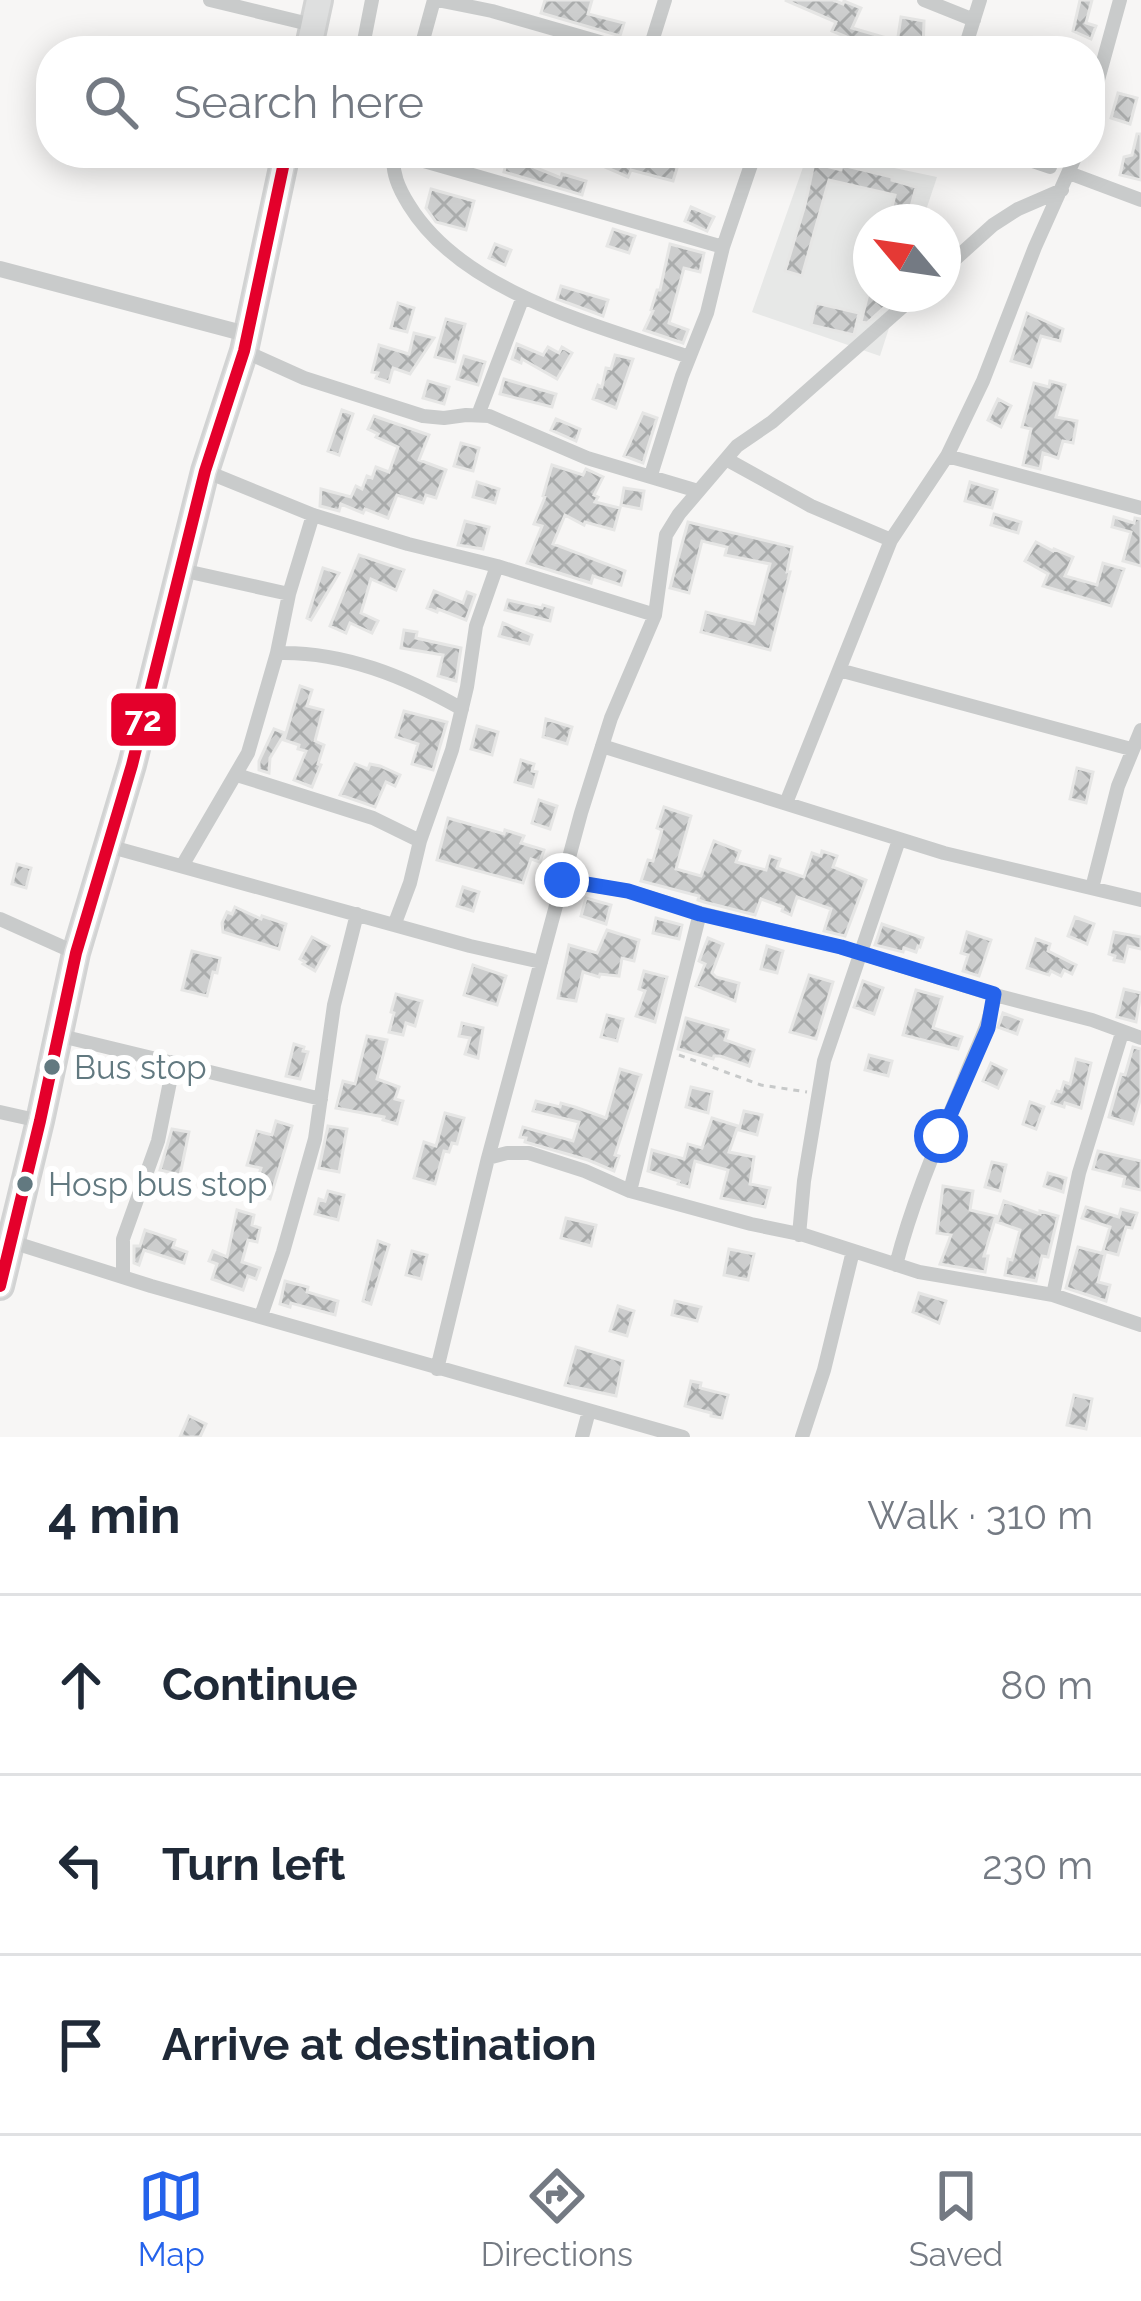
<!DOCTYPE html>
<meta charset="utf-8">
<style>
body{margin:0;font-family:Raleway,sans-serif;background:#f6f6f7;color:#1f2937}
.compass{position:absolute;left:853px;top:204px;width:108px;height:108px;border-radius:50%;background:#fff;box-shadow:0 6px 30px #0003;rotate:299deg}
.stop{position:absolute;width:36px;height:36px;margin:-27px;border:9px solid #2563eb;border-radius:50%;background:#fff}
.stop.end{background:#2563eb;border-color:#fff;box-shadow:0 3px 12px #0008}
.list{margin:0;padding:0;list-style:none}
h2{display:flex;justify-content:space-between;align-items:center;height:156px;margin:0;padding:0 48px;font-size:51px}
h2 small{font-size:39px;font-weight:400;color:#747a83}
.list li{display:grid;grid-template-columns:78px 1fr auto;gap:36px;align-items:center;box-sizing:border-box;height:180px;padding:0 48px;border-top:3px solid #e0e1e3}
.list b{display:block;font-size:45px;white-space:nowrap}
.list em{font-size:39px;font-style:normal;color:#747a83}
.icon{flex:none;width:66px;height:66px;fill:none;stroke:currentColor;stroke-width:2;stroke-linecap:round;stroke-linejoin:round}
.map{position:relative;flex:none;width:1141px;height:1437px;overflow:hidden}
.search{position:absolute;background:#fff;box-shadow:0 6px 30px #0003;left:36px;right:36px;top:36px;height:132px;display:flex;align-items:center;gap:30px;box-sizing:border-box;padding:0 42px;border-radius:48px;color:#747a83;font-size:45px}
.sheet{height:696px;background:#fff}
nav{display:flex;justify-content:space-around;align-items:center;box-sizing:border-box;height:168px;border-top:3px solid #e0e1e3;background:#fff;font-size:33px;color:#747a83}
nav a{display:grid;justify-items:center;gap:6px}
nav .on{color:#2563eb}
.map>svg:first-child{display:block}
.built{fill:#e7e8e7}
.building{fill:url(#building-cross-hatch);stroke:#e6e6e5;stroke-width:3}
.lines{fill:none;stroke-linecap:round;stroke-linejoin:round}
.trunk-casing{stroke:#d2d3d3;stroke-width:30}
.path{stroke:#c7c9c9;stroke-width:3;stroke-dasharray:6 6;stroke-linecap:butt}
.minor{stroke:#c9cbcb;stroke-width:14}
.tertiary{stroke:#c9cbcb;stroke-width:16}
.trunk{stroke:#dedfdf;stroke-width:24}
.bus-1-casing{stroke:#fff;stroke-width:21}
.bus-1{stroke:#e4002b;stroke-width:12}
.route{stroke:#2563eb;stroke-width:15}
.bus-dot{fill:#627980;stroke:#fff;stroke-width:4.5}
.labels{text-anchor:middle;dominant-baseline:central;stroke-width:12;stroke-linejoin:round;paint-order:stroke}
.bus-label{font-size:33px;fill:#627980;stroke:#fff;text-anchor:start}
.line-badge{stroke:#fff;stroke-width:4.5}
.badge-label{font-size:33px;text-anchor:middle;font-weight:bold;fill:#fff}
</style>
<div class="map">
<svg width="1141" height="1437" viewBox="0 0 1141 1437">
<defs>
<pattern id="building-cross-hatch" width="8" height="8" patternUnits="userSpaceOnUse" patternTransform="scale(3)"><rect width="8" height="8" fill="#cdcece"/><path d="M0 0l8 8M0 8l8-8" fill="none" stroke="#aaacac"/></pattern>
</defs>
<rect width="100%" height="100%" fill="#f7f6f5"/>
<!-- built -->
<path class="built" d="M808 153H823L937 177 922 222H871V294H900L880 356 752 312Z"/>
<!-- building -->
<path class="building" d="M545 0H592L588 14 624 23 620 36 541 13Z
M785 0H833L843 4 844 1 861 8 852 28 890 39 886 51 860 47 861 43 832 31 836 22Z
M1080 0H1092L1086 23 1096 26 1091 39 1073 31Z
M901 17 924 21 923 51H911L912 46 897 43Z
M1118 93 1137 98 1130 124 1111 118Z
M1137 134H1141V180L1120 175 1124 157 1132 155Z
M509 153 531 156 529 165 561 178 562 174 586 181 582 195 504 172Z
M611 153H640L651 157 653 153 679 162 673 181 631 170 628 177 605 167Z
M814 163 841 170 842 165 892 177V180L916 187 907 222H888L895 195 829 180 802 276 785 271 805 205Z
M431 189 474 201 466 230 436 222 426 208Z
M691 207 714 217 707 231 685 221Z
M613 229 635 236 629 253 607 246Z
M495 244 511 250 505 265 489 258Z
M670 244 704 253 700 272 684 268 669 323 688 330 683 343 644 330 653 311 651 310 657 290H660Z
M561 286 608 300 603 316 557 299Z
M868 294H892L889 303 867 323 861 322Z
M398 303 414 308 407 332 391 328Z
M816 303 859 313 854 335 811 325Z
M1027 313 1063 329 1060 341 1041 336 1031 367 1011 361Z
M446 319 465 324 455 362 435 357Z
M414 333 434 338 410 374 393 368 389 382 376 378 378 373 372 372 379 345 409 354Z
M517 344 543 355 548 347 559 353 562 347 572 353 557 379 522 359 521 363 512 359Z
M615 355 633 359 616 408 593 399 598 385 602 387 606 368 611 369Z
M464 356 485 362 478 385 457 379Z
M504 379 556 394 552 407 500 394Z
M428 381 449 387 444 404 423 398Z
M1050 381 1065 385 1056 417 1077 421 1073 443 1063 441 1058 458 1043 453 1040 469 1023 465 1031 429 1022 427 1034 383 1049 387Z
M998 399 1011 406 1001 427 988 420Z
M342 410 353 414 339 455 328 451Z
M643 413 657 418 643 463 624 456Z
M374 416 429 435 419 460 446 470 436 498 426 495 423 503 397 495 388 518 365 509 363 513 341 504 339 511 320 506 321 489 351 497 356 486 362 489 367 476 372 478 376 467 389 472 398 447 376 437 378 434 368 429Z
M556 419 580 429 576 441 551 430Z
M461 443 479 448 473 471 454 466Z
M552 465 583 475 586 469 603 477 594 495 598 497 595 502 620 508 614 530 585 522 584 525 565 515 553 544 625 571 621 585 593 576 591 583 527 563 542 526 534 524 545 497 543 496Z
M477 482 499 489 495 503 473 497Z
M970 482 997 490 992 508 965 501Z
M624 488 644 491 641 509 621 505Z
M994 514 1021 522 1018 533 991 525Z
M1114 517 1134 523 1135 518 1141 519V566L1123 561 1131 532 1112 527Z
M465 521 489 527 483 549 458 545Z
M688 522 792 547 787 572H790L770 650 701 632 706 612 754 624 770 564 725 555 727 547 702 541 689 593 670 588Z
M1036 542 1053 551 1054 549 1073 557 1065 576 1097 585 1103 563 1124 569 1111 606 1043 586 1048 574 1025 561Z
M359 555 404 570 396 590 371 579 361 613 378 621 372 633 350 623 346 633 330 626Z
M323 568 339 573 311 620 307 618Z
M434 591 463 603 467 592 475 595 466 620 438 609 437 612 427 608Z
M508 600 542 608 543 605 553 608 550 621 505 610Z
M503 623 532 635 529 644 499 636Z
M404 630 417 632 416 638 461 648 456 681 438 676 443 655 401 648Z
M300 686 312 690 307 706 323 710 315 741 324 745 318 764 321 765 312 787 294 780 306 751 298 749 299 745 284 740Z
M404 711 447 722 433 770 412 764 418 744 396 737Z
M546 719 572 727 567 744 543 737Z
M477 726 498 732 492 755 471 749Z
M274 729 285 733 270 758 269 773 259 770V761Z
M521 760 534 764 532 771 537 772 533 787 515 782Z
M355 764 368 769 370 764 380 766 400 775 395 786 386 782 375 807 340 795Z
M1077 768 1093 772 1086 803 1070 799Z
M539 800 557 806 550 829 532 823Z
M664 807 691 816 676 869 701 876 714 841 740 851 736 862 766 870 770 856 780 859 777 868 804 877 812 853 821 856 822 851 837 856 833 867 866 880 845 936 824 931 831 909 797 897 791 915 782 911 783 907 761 899 755 915 704 902 698 900 699 896 641 881 648 860 653 861 662 830 657 828Z
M448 818 504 834 505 830 524 836 521 843 544 850 540 862 531 859 523 883 437 860Z
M17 864 31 868 26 888 12 884Z
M463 887 479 892 473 911 457 906Z
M586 898 611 905 606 924 581 916Z
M235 907 261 919 262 916 286 924 279 949 223 932 222 923 227 912 232 914Z
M1075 917 1094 924 1087 944 1068 936Z
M656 918 682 925 679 939 653 933Z
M882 924 923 938 920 947 918 946 916 952 904 948 903 952 875 945Z
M607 930 639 940 634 961 622 958 619 976 600 974 599 977 583 972 576 1001 558 998 569 945 597 953Z
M967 932 991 940 979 976 963 971 968 955 961 953Z
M1114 932 1141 937V949L1128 946 1124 962 1114 960 1115 956 1109 954Z
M312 937 329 946 315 971 303 964 305 962 300 959Z
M708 938 723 944 712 973 716 977 739 983 735 1001 696 986 705 964 699 961Z
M1036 939 1050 944 1048 951 1076 965 1072 974 1064 970 1061 976 1051 971 1049 975 1027 968Z
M767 946 783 951 777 973 761 969Z
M192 951 220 958 217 973 213 972 207 996 182 990Z
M473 965 506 976 497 1005 464 995Z
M644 971 667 977 655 1022 636 1016 645 991 639 989Z
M809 975 833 982 816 1039 790 1032Z
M863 981 883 988 874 1014 854 1007Z
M1124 989 1141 993 1136 1022 1117 1017Z
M916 990 942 997 933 1028 962 1037 958 1049 903 1035Z
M396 994 422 1001 415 1026 406 1023 403 1035 389 1032 394 1013 391 1012Z
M1003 1013 1022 1020 1017 1034 998 1027Z
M607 1015 623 1019 617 1041 601 1037Z
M686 1018 728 1030 725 1040 754 1050 749 1066 720 1056H714L713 1059 678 1049Z
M462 1023 483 1028 478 1058 465 1054 470 1038 459 1036Z
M367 1036 387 1040 377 1079 399 1087 395 1099 403 1101 397 1124 383 1120 384 1117 336 1108 343 1081 355 1084Z
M294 1044 304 1047 303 1051 308 1052 300 1079 286 1076Z
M1133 1047 1141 1049V1097L1133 1124 1109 1117 1121 1074 1125 1075Z
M869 1055 892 1061 888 1076 865 1070Z
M1076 1059 1091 1063 1081 1108 1065 1103 1064 1107 1052 1103 1057 1091 1061 1092 1064 1082 1070 1084Z
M991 1063 1006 1070 998 1088 983 1081Z
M620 1069 641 1075 615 1155 619 1156 614 1171 588 1160 525 1142 526 1138 520 1137 523 1127 573 1141 579 1122 533 1111 536 1101 560 1107 561 1103 575 1107 606 1118Z
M691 1087 712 1092 708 1113 686 1107Z
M1030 1102 1044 1107 1036 1129 1023 1124Z
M744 1111 762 1115 757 1135 739 1130Z
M445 1113 464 1118 457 1144 452 1143 449 1152 444 1151 435 1184 414 1178 424 1142 436 1146Z
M712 1118 738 1126 729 1152 754 1157 750 1184 770 1188 765 1207 721 1198 728 1170 695 1161 689 1187 678 1184 679 1181 648 1171 652 1150 684 1159 688 1144 702 1148Z
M276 1121 292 1126 270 1199 253 1194 261 1168 247 1165 257 1131 272 1135Z
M328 1126 347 1129 339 1172 319 1168Z
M172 1129 189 1132 180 1175 160 1170Z
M1098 1151 1141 1161V1190L1123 1186 1125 1177 1093 1169Z
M992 1162 1006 1165 1000 1191 985 1187Z
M1048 1173 1066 1178 1063 1192 1044 1186Z
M943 1186 973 1191 970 1210 996 1216 984 1256H988L985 1272 940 1264 951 1235 937 1233Z
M328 1191 344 1195 338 1220 315 1214 319 1199 325 1201Z
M1004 1201 1040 1214V1211L1058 1216 1048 1257 1042 1256 1036 1281 1005 1275 1008 1259 1012 1260 1020 1230 997 1222Z
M1086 1207 1119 1217 1121 1209 1137 1213 1132 1228 1126 1227 1118 1255 1103 1251 1110 1227 1082 1218Z
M237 1210 254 1215 252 1225 260 1228 257 1242 248 1240 242 1262 260 1268 256 1279 248 1276 243 1290 212 1279 217 1264 209 1261 213 1251 227 1257Z
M566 1218 596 1225 591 1246 561 1238Z
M145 1230 175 1240 173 1247 187 1252 184 1263 144 1250 139 1265 134 1263V1246H140Z
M378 1241 389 1245 371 1304 363 1301Z
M1078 1247 1105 1254 1098 1282 1110 1285 1106 1301 1066 1288Z
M729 1249 754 1254 748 1280 724 1275Z
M412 1251 427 1255 421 1279 406 1275Z
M285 1281 308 1287 307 1292 338 1301 335 1315 291 1303 290 1307 280 1304Z
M919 1293 946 1301 939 1323 913 1312Z
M675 1301 701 1307 697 1321 672 1315Z
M618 1306 634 1311 627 1336 610 1331Z
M576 1347 623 1361 616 1396 565 1385Z
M691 1381 701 1383 700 1388 728 1395 722 1418 711 1416V1413L685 1406Z
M1074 1395 1092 1399 1086 1429 1067 1425Z
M189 1416 206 1424 200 1437H180Z"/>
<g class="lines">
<!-- trunk casing -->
<g class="trunk-casing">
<path id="trunk" d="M308 51 319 0
M0 1286 40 1121 76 953 132 765 205 471 244 351 286 153"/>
</g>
<!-- path -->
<path class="path" d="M679 1055 761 1085 807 1092"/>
<!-- minor -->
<path class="minor" d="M210 0 313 25
M437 0 492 11 631 51
M924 0 974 20
M362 51 372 0
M420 51 434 0
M649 51 665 0
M964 51 980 0
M1090 109 1120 0
M394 153C391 172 399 189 409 205 463 293 597 325 689 357
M396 153 723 247
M1009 153 1050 167
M1069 173 1141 200
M943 270 993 225 1018 209 1062 190
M244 351 304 378 423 416 444 418 466 415 489 416 587 458 698 491
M478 415 523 297
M947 456 983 381 1035 247 1077 153
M726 459 811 506 891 540
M205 471 313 515 408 544 497 566 655 615
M651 475 682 376 707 313 723 247 755 153
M181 570 289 594
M277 653C343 651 406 677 462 709
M839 670 1131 749
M602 746 944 853 1141 900
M237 775 373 818 420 841
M786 803 891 540 947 456 1141 508
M108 846 470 946 541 962
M182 866 248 753 277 653 289 594 313 515
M562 880 628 891 700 913 841 947 995 995 1092 1020 1141 1038
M1092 888 1118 786 1141 730
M0 919 76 953
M395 923 410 883 420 841 452 750 467 687 476 626 497 566
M57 1035 321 1099
M0 1112 40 1121
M488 1158 507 1153H529L585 1171 630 1191 751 1224 804 1235 919 1272 1053 1295 1141 1325
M630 1191 700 913
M799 1235 804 1181 824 1061 899 840
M12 1242 151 1286 683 1437
M896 1265C912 1202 938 1142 963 1082 975 1050 988 1029 995 995
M123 1277V1239L158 1141 174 1062
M1053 1295 1079 1173 1122 1033
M261 1316 283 1252 315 1139 334 1005 357 914
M437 1369 488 1158 581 813 611 718 655 615 666 535 679 514 737 446 772 422 917 294
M582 1437 589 1411
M802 1437 824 1370 853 1251"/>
<!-- tertiary -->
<path class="tertiary" d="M0 269 246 334"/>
<!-- trunk -->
<use href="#trunk" class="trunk"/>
<!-- bus-1 casing -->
<g class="bus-1-casing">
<path id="bus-1" d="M0 1286 40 1121 76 953 132 765 205 471 244 351 286 153"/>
</g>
<!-- bus-1 -->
<use href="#bus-1" class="bus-1"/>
</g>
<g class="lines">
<!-- route -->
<path class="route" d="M562 880 628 891 700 914 841 947 994 994 988 1028 941 1136"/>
</g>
<!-- markers -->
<g class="bus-dot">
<circle cx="52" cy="1067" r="10"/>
<circle cx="25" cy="1184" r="10"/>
</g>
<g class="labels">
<!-- bus labels -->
<g class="bus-label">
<text x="74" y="1067">Bus stop</text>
<text x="48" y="1184">Hosp bus stop</text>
</g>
</g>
<rect class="line-badge" x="109" y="691" width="69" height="57" rx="12" fill="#e4002b"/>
<g class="badge-label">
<text x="143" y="731">72</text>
</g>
</svg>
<svg class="compass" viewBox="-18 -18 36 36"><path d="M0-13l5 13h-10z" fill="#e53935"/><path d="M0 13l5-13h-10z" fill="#747a83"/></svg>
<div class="stop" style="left:941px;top:1136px"></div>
<div class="stop end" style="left:562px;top:880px"></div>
<div class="search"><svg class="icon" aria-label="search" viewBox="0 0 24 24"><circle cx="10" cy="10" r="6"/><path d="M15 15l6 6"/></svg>Search here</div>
</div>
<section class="sheet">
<h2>4 min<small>Walk · 310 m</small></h2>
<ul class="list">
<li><svg class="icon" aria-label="ahead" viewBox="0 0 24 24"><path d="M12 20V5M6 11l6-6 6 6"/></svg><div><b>Continue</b></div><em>80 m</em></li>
<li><svg class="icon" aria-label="left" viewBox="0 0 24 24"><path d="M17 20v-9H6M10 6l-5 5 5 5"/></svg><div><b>Turn left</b></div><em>230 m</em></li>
<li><svg class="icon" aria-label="arrive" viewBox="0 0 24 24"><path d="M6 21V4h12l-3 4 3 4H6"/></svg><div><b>Arrive at destination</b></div></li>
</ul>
</section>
<nav>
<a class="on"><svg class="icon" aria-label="map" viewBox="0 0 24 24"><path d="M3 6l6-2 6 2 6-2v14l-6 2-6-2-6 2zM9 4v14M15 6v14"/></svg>Map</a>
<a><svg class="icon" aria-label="directions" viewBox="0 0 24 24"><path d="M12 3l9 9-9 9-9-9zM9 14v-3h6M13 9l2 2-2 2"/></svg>Directions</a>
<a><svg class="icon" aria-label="saved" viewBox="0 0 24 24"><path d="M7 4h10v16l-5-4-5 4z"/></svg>Saved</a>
</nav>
